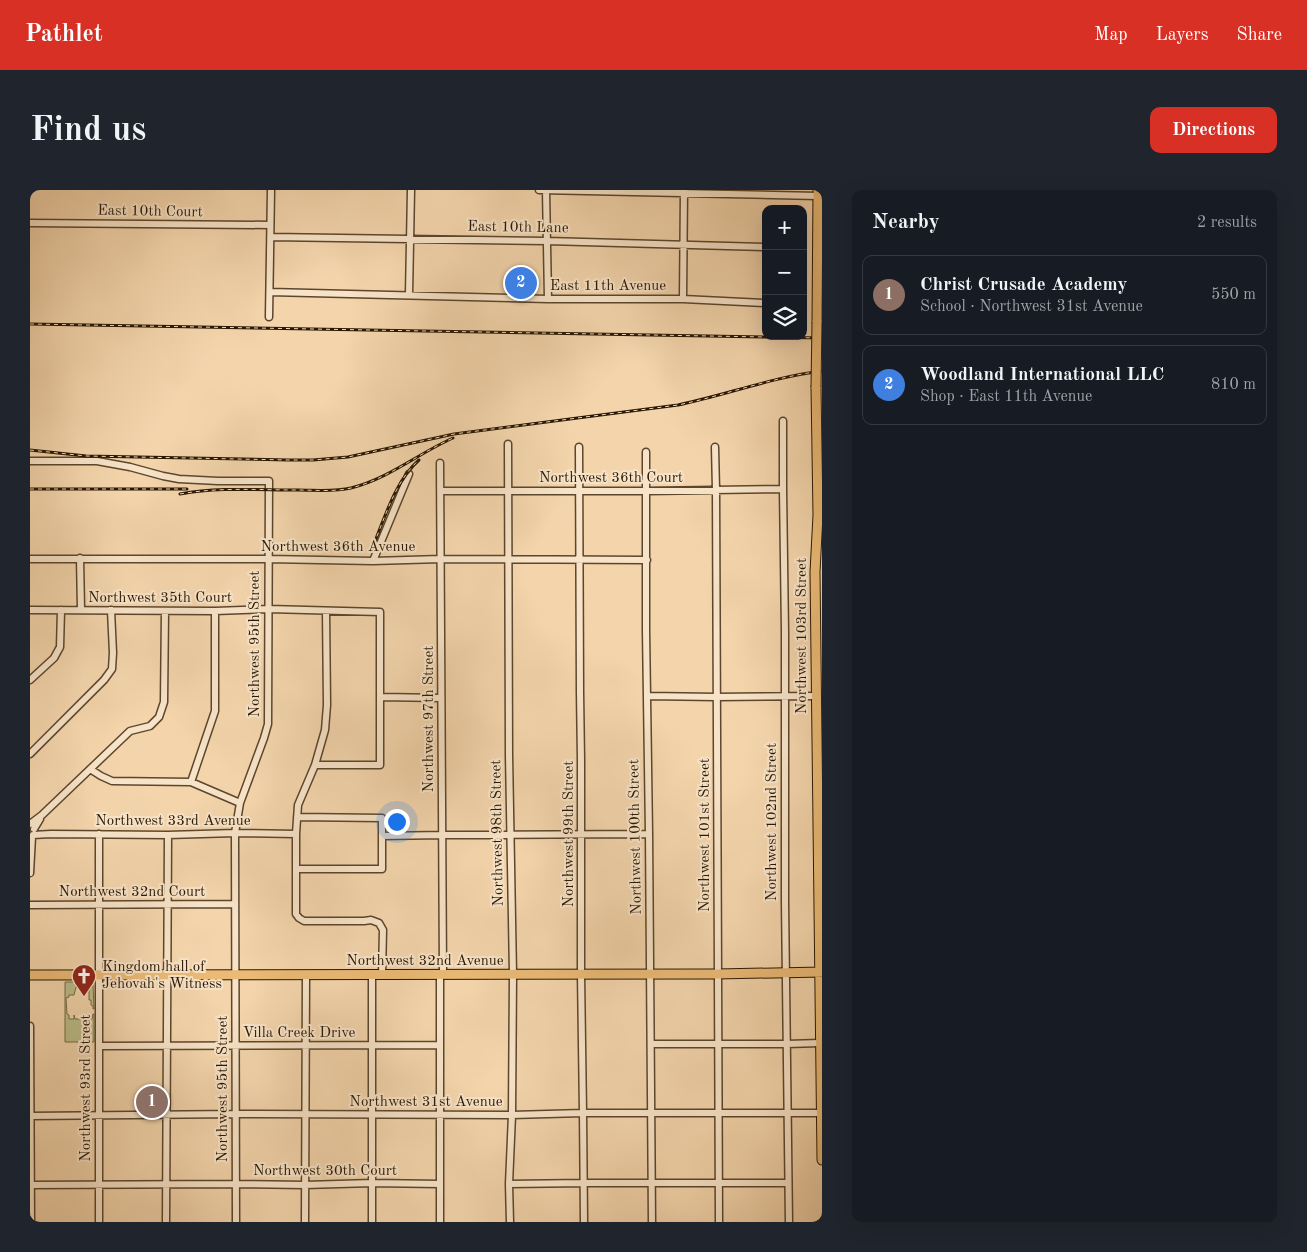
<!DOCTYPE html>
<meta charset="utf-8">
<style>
body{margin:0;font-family:"Old Standard TT",serif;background:#20242c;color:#f1f3f6}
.controls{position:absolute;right:15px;top:15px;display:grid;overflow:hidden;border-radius:10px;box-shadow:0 5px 20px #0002}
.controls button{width:45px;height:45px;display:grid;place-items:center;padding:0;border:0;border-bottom:1px solid #363941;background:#171b24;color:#f1f3f6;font:25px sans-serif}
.you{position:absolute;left:366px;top:631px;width:18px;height:18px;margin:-12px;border:4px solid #fff;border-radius:50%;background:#1a73e8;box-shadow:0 0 0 8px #1a73e833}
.badge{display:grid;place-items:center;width:32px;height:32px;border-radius:50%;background:#d93025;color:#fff;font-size:16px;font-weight:700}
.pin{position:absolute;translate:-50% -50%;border:2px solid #fff;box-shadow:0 1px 5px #0006}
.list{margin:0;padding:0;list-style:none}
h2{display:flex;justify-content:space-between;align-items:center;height:65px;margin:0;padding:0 20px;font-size:21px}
h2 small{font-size:16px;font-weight:400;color:#9ea1a6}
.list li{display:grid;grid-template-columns:32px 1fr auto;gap:15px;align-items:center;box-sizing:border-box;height:80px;margin:0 10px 10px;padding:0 10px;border:1px solid #363941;border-radius:10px}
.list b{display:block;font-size:19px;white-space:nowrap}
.list p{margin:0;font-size:16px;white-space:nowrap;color:#9ea1a6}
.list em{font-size:16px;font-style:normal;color:#9ea1a6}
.icon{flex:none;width:28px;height:28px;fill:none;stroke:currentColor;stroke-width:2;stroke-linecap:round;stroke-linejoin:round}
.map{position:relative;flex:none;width:792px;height:1032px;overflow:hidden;border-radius:10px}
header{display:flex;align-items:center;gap:30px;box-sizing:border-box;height:70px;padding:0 25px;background:#d93025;color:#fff}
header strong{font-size:24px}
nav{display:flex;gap:28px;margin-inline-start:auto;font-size:18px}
.intro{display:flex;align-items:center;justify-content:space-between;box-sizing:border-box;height:120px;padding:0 30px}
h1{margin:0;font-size:35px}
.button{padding:12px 22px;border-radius:10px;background:#d93025;color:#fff;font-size:18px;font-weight:700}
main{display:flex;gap:30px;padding:0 30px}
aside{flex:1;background:#171b24;border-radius:10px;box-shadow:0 5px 20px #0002}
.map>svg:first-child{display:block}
.green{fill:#babd89;stroke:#726a45}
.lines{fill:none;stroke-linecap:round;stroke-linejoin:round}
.minor-casing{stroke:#5c462c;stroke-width:9}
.major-casing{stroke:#2a1701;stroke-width:11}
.minor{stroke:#f7e3c8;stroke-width:6}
.major{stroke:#eaba76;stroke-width:9}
.rail-casing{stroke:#2a1701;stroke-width:3}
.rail{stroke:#f7e3c8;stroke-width:1;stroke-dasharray:4;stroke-linecap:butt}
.major-bridge-casing{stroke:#2a1701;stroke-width:11;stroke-linecap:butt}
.major-bridge{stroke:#eaba76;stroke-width:9}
.labels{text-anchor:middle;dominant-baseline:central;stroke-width:4;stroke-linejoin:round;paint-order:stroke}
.street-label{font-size:15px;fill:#2a1701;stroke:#f7e3c8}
.poi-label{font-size:15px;fill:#2a1701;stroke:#f7e3c8;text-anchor:start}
</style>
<header>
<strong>Pathlet</strong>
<nav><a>Map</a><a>Layers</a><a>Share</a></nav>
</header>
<div class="intro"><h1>Find us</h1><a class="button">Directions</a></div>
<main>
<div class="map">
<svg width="792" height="1032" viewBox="0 0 792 1032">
<rect width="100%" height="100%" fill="#f3d4ab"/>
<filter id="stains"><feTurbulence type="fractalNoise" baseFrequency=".004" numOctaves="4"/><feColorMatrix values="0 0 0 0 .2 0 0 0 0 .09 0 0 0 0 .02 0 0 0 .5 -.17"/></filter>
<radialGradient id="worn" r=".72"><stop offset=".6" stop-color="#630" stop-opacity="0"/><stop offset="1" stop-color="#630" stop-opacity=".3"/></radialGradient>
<!-- green -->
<path class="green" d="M35 792H54V797H46L44 805H39V807L36 808 37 824 39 825V829H44V825L45 829H50L51 825 52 829H62L63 824H64V852H35Z
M55 792 61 793 63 795 64 819H63V816L61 815V810H59V797H55Z"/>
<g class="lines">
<!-- minor casing -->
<g class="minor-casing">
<path id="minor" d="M509 0 788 6
M516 0 518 109
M0 33 240 35
M241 47 517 51 736 57
M240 102 518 109H653L736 113
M379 105 381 0
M653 109 654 0
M239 127 241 0
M753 231V299L755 442V712L759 1032
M478 254 479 565 483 784 482 925 479 994 480 1032
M549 257 550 502 551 570V784L553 923 554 1032
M685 257 686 300 689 1032
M616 262V440L619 644 622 1032
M0 271H67L100 277 133 286 149 289 188 291H239L238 534 234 548 210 613 205 643 206 1032
M410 273 413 784
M411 301H617L753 299
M50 368 51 420
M0 369H238L343 371 411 369 617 370
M343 371 379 284
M0 420 185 421 239 419 350 422V575H285
M296 421 297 515 295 540 285 575 268 615 266 644V724L269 728 274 731H334L341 730 349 733 353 740 352 784
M0 490 24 468 30 457 31 420
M618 506 686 507 786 506
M351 507 411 508
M0 564 74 490 82 479 83 463 81 420
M60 579 71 586 82 591 161 592 210 613
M161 592 185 521V421
M0 634 12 625 100 541 120 536 129 527 134 512 135 421
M4 639 10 629
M3 645 21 644 138 645 205 643 266 644
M352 646 412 645 619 644
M266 679H352V628L267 627
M0 683 2 647
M0 715 205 714
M342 784V1032
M410 784V1032
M0 836 1 1032
M621 854H757L790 853
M69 856 410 855
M0 926 206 924 482 925 553 923H792
M479 994 554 993H758
M0 995 206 994 275 995 342 993 410 994
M69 1032V644
M136 1032 138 645
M275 1032 276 785"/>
</g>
<!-- major casing -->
<g class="major-casing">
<path id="major" d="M787 132 788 0
M786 197 788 325 785 382 792 970
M0 785 687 784 792 782"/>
</g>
<!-- minor -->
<use href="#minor" class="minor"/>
<!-- major -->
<use href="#major" class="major"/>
<!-- rail casing -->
<g class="rail-casing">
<path id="rail" d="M0 134 792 148
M0 260 56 266 259 270H283L318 267 424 244 648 215C696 205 743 187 792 181
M0 299H157
M150 304C189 297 228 300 268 300 285 300 304 302 321 298 358 289 389 263 423 248
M341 361C354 331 364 292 389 270"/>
</g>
<!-- rail -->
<use href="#rail" class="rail"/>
<!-- major-bridge casing -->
<g class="major-bridge-casing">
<path id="major-bridge" d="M786 197 787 132"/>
</g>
<!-- major-bridge -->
<use href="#major-bridge" class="major-bridge"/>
</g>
<!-- icons -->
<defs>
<g id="church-pin" transform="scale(1.25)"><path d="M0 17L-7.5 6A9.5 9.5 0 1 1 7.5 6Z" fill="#8f2418" stroke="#f7e3c8"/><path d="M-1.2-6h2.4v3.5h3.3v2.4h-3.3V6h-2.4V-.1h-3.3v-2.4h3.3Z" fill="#fff"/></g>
</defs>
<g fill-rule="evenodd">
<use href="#church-pin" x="54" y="786"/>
</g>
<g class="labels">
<!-- street labels -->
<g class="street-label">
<text transform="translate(120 22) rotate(1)">East 10th Court</text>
<text transform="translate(488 38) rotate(1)">East 10th Lane</text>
<text x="578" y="96">East 11th Avenue</text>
<text x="581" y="288">Northwest 36th Court</text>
<text x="308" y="357">Northwest 36th Avenue</text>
<text x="130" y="408">Northwest 35th Court</text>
<text transform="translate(772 446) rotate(-90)">Northwest 103rd Street</text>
<text transform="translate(225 454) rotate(-90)">Northwest 95th Street</text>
<text transform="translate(399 529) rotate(-90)">Northwest 97th Street</text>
<text x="143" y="631">Northwest 33rd Avenue</text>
<text transform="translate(742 632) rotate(-90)">Northwest 102nd Street</text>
<text transform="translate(468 643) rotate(-91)">Northwest 98th Street</text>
<text transform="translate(539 644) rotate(-90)">Northwest 99th Street</text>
<text transform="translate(675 645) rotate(-90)">Northwest 101st Street</text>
<text transform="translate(606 647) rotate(-91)">Northwest 100th Street</text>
<text x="102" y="702">Northwest 32nd Court</text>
<text x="395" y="771">Northwest 32nd Avenue</text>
<text x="269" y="843">Villa Creek Drive</text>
<text transform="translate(56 898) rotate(-90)">Northwest 93rd Street</text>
<text transform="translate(193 899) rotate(-90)">Northwest 95th Street</text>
<text x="396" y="912">Northwest 31st Avenue</text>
<text x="295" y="981">Northwest 30th Court</text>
</g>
<!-- poi labels -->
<g class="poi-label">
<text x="72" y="777">Kingdom hall of<tspan x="72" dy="17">Jehovah's Witness</tspan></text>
</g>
</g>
<rect width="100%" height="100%" filter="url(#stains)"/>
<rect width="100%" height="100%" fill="url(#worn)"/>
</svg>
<div class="controls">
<button>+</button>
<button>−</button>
<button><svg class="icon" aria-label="layers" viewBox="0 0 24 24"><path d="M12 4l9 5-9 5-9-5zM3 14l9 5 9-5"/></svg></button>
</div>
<div class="you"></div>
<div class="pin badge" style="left:122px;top:912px;background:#8d6e63">1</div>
<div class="pin badge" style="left:491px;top:93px;background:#3f7fe0">2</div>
</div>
<aside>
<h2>Nearby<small>2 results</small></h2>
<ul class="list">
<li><span class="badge" style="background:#8d6e63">1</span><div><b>Christ Crusade Academy</b><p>School · Northwest 31st Avenue</p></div><em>550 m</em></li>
<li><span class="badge" style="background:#3f7fe0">2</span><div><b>Woodland International LLC</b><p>Shop · East 11th Avenue</p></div><em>810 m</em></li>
</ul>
</aside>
</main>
